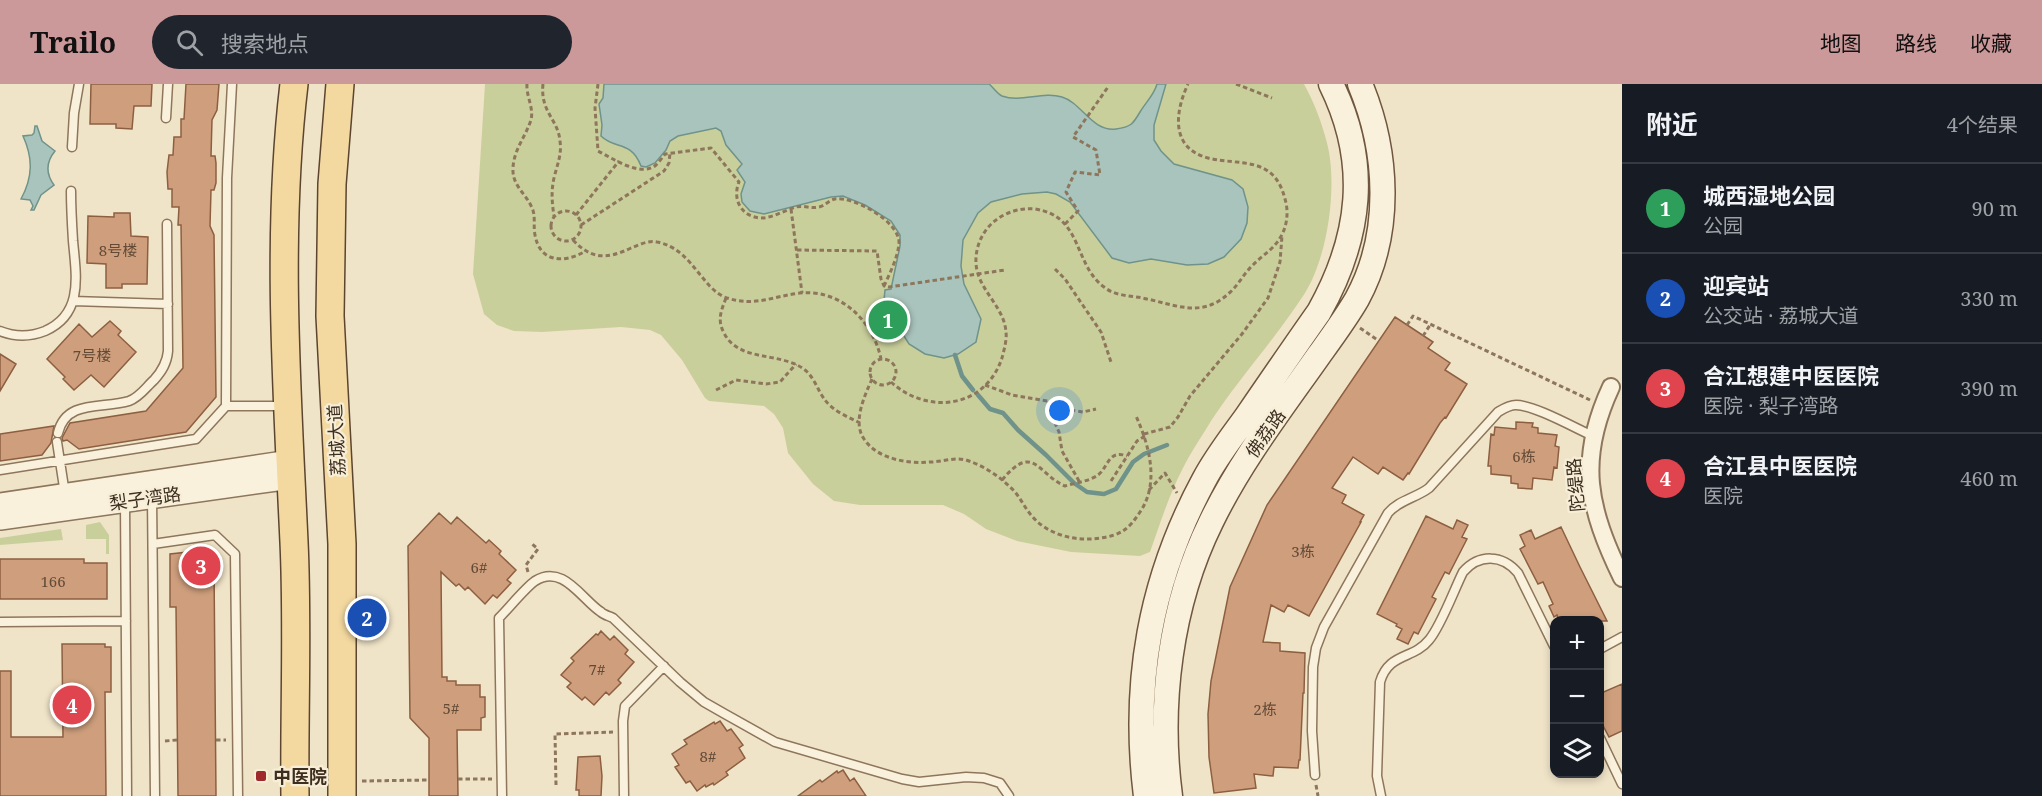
<!DOCTYPE html>
<html lang="zh">
<meta charset="utf-8">
<style>
body{margin:0;font-family:"Noto Serif","Noto Sans SC",serif;background:#20242c;color:#f1f3f6}
.controls{position:absolute;right:18px;bottom:18px;display:grid;overflow:hidden;border-radius:12px;box-shadow:0 3px 9px #0003}
.controls button{width:54px;height:54px;display:grid;place-items:center;padding:0;border:0;border-bottom:2px solid #363941;background:#171b24;color:#f1f3f6;font:30px sans-serif}
.you{position:absolute;left:1060px;top:327px;width:21px;height:21px;margin:-15px;border:4px solid #fff;border-radius:50%;background:#1a73e8;box-shadow:0 0 0 9px #1a73e833}
.badge{display:grid;place-items:center;width:39px;height:39px;border-radius:50%;background:#cc999b;color:#fff;font-size:20px;font-weight:700}
.pin{position:absolute;translate:-50% -50%;border:3px solid #fff;box-shadow:0 2px 6px #0006}
.list{margin:0;padding:0;list-style:none}
h2{display:flex;justify-content:space-between;align-items:center;height:78px;margin:0;padding:0 24px;font-size:26px}
h2 small{font-size:20px;font-weight:400;color:#9ea1a6}
.list li{display:grid;grid-template-columns:39px 1fr auto;gap:18px;align-items:center;box-sizing:border-box;height:90px;padding:0 24px;border-top:2px solid #363941}
.list b{display:block;font-size:22px;white-space:nowrap}
.list p{margin:0;font-size:20px;white-space:nowrap;color:#9ea1a6}
.list em{font-size:20px;font-style:normal;color:#9ea1a6}
.icon{flex:none;width:33px;height:33px;fill:none;stroke:currentColor;stroke-width:2;stroke-linecap:round;stroke-linejoin:round}
.map{position:relative;flex:none;width:1622px;height:712px;overflow:hidden}
header{display:flex;align-items:center;gap:36px;box-sizing:border-box;height:84px;padding:0 30px;background:#cc999b;color:#111}
header strong{font-size:28px}
nav{display:flex;gap:33px;margin-inline-start:auto;font-size:21px}
.search{width:420px;height:54px;background:#20242c;display:flex;align-items:center;gap:15px;box-sizing:border-box;padding:0 21px;border-radius:33px;color:#9ea1a6;font-size:22px}
main{display:flex}
aside{flex:1;background:#171b24}
.map>svg:first-child{display:block}
.green{fill:#c9cf9b}
.water{fill:#a9c4bc;stroke:#6f938a;stroke-width:1.5}
.lines{fill:none;stroke-linecap:round;stroke-linejoin:round}
.stream{stroke:#6f938a;stroke-width:4.5}
.building{fill:#cf9f7d;stroke:#8d5f41;stroke-width:1.5}
.service-casing{stroke:#8d765c;stroke-width:11}
.minor-casing{stroke:#8d765c;stroke-width:20}
.tertiary-casing{stroke:#8d765c;stroke-width:24}
.secondary-casing{stroke:#6f573f;stroke-width:27}
.primary-casing{stroke:#5b4430;stroke-width:30}
.path{stroke:#8d765c;stroke-width:3;stroke-dasharray:4.5 3;stroke-linecap:butt}
.service{stroke:#faf1dc;stroke-width:8}
.minor{stroke:#faf1dc;stroke-width:16}
.tertiary{stroke:#faf1dc;stroke-width:21}
.secondary{stroke:#faf1dc;stroke-width:24}
.primary{stroke:#f3d9a0;stroke-width:27}
.poi-dot{fill:#9e2a2b;stroke:#f7eed8;stroke-width:2}
.labels{text-anchor:middle;dominant-baseline:central;stroke-width:4.5;stroke-linejoin:round;paint-order:stroke}
.number-label{font-size:15px;fill:#624a37}
.street-label{font-size:18px;fill:#3d2e20;stroke:#f7eed8}
.poi-label{font-size:18px;font-weight:bold;fill:#3d2e20;stroke:#f7eed8;text-anchor:start}
</style>
<header>
<strong>Trailo</strong>
<div class="search"><svg class="icon" aria-label="search" viewBox="0 0 24 24"><circle cx="10" cy="10" r="6"/><path d="M15 15l6 6"/></svg>搜索地点</div>
<nav><a>地图</a><a>路线</a><a>收藏</a></nav>
</header>
<main>
<div class="map">
<svg width="1622" height="712" viewBox="0 0 1622 712">
<rect width="100%" height="100%" fill="#f0e4c8"/>
<!-- green -->
<path class="green" d="M485 0H1304C1314 18 1322 39 1327 59 1338 101 1328 172 1305 209 1276 254 1240 293 1211 337 1202 352 1191 368 1183 384 1169 411 1160 440 1150 468L1140 472 1071 468 1017 457 986 445 964 430 943 421H860L834 417 813 400 788 369 783 344 774 330 764 322 709 317 705 314 682 276 661 251 650 246 621 243 542 248 514 247 497 241 484 230 473 190Z
M100 438 109 451V470H106V455H86V441Z
M61 445 63 456 0 461V454Z"/>
<!-- water -->
<path class="water" d="M604 0H989C993 3 997 10 1002 12 1021 19 1042 7 1062 13 1082 19 1092 48 1116 45 1131 43 1133 40 1140 28 1146 18 1154 11 1157 0H1166L1154 41V56L1161 67 1174 80 1232 96 1243 105 1248 123 1247 139 1241 155 1224 173 1208 180 1187 181 1151 175 1129 179 1112 174 1070 118 1056 110 1047 108 1022 110 991 118 978 129 963 156 961 182 964 200 981 235 976 258 958 270 944 274 925 270 909 260 890 230 884 216 885 206 891 205 900 162V151L891 137 865 121 843 112 831 113 764 130 750 127 742 118 741 110 745 98 737 86 742 80 726 61 721 47 716 44 678 52 670 57 666 66 655 79 646 83 641 82C631 56 615 66 601 52L602 41 599 20 603 14Z
M35 42H37L42 57 55 67C46 78 46 90 54 101L41 111 34 126H31L33 122 30 116 21 115C33 93 33 74 23 52L32 51 34 49Z"/>
<g class="lines">
<!-- stream -->
<path class="stream" d="M955 271 962 292 973 306
M978 311 990 325 1003 329 1018 346 1046 371 1074 399 1087 408 1104 410 1116 405 1133 378 1144 370 1167 361"/>
</g>
<!-- building -->
<path class="building" d="M91 0H152L151 22H134L132 45 116 44V40H90Z
M186 0H219L217 26 212 36 211 72H215L216 79V99L214 106H211L210 142 214 151 216 313 186 348 79 365 67 356 63 357 62 354 70 339 146 327 183 284 181 141H178L179 123H172V105H168L167 88 169 71H173L174 53H181V35H184Z
M114 129H130L131 152 148 153 147 200H122V204H106V180L87 179 88 132 114 133Z
M1395 233 1433 258 1428 264 1450 279 1445 286 1467 300 1446 334 1445 333 1440 339 1409 390 1408 389 1403 396 1383 383 1378 390 1353 373 1332 404 1346 411 1342 419 1364 431 1360 438H1361L1309 532 1288 521 1284 528 1271 521 1263 558 1280 559V567L1305 569 1304 609H1303L1300 676H1299L1298 684 1274 683 1273 692 1254 690 1256 704 1214 709 1209 673 1208 630 1211 597 1230 503 1267 421Z
M110 237 121 247 118 251 136 268 104 303 91 291 74 306 63 295 65 293 47 275 79 240 92 253Z
M0 270 16 280 0 307Z
M1516 338 1533 339 1532 343 1538 344V349L1557 351 1555 362 1559 363 1557 384 1554 383 1552 396 1533 394 1532 405 1518 404V400L1511 399V392L1491 390V382H1488L1491 350 1494 351 1495 343 1516 345Z
M54 342 51 359 42 371 0 377V350Z
M439 429 451 440 457 433 486 459 489 456 501 467 499 470 516 486 507 496 511 499 497 514 493 511 485 520 468 503 465 506 459 500 456 502 441 488 442 593H447V597H456V601H480V613H485V633L481 634V646H457L458 712H429V654L410 634 408 462Z
M1426 432 1453 445 1457 436 1468 441 1462 453 1467 455 1449 490 1445 488 1432 513 1436 515 1418 550 1414 548 1408 560 1397 555 1402 545 1396 542 1397 540 1377 530Z
M1561 443 1580 483 1607 537H1559L1557 531 1554 533 1549 522 1553 520 1543 498 1538 500 1520 465 1525 462 1520 451 1531 446 1535 455Z
M197 467 214 483 216 712H178L176 523H170V470Z
M0 475H84V479H107V515H0Z
M601 547 610 556 614 552 628 566 625 570 634 578 618 596 621 599 609 611 606 608 594 621 585 613 582 616 567 603 571 599 561 591 574 577 571 574 596 550 598 551Z
M62 560H105V563H111V608H105L106 712H0V587H11V653H63Z
M1622 600V647L1609 653 1599 634V610Z
M720 637 727 647 731 645 743 661 739 664 745 674 726 688 728 691 714 701 713 699 706 703 705 701 697 707 690 697 686 699 675 683 679 681 672 670 687 660 684 656 714 638 715 640Z
M600 672 602 692 601 712H579V706H576L578 673Z
M843 686 850 697 854 694 866 712H798L820 696 822 698 837 687 838 689Z"/>
<g class="lines">
<!-- service casing -->
<g class="service-casing">
<path id="service" d="M166 34 168 0
M72 63 74 29 79 0
M73 217 168 220
M0 247C15 253 30 253 45 247 84 230 76 191 73 157 72 141 71 124 71 107
M226 322H283
M58 349C66 315 103 325 129 317 140 313 146 303 154 296 162 287 167 279 168 267L167 140
M57 358 65 410
M0 386 196 355 226 322 227 94 232 0
M152 413 155 712
M125 417 127 712
M153 460 215 451 235 470 238 712
M0 538 126 537
M1600 565 1622 553
M1600 654 1622 700
M1315 691 1312 647 1313 583 1316 564 1324 543 1388 429C1399 416 1416 414 1429 404L1498 328C1503 325 1509 321 1516 321 1534 321 1575 344 1593 352
M502 712 499 534C509 524 525 504 535 497 563 479 582 516 601 528 604 531 609 532 613 534L680 598 704 618 725 630 775 658 902 695 919 698 966 693 984 694 1000 699 1009 712
M624 712 623 637 625 622 664 582
M1381 712 1377 692 1380 598C1389 568 1413 576 1429 556 1441 542 1454 506 1463 488 1479 470 1502 470 1518 489L1554 562"/>
</g>
<!-- minor casing -->
<g class="minor-casing">
<path id="minor" d="M1611 303C1577 376 1588 424 1622 494"/>
</g>
<!-- tertiary casing -->
<g class="tertiary-casing">
<path id="tertiary" d="M0 420 290 377
M0 435 291 394"/>
</g>
<!-- secondary casing -->
<g class="secondary-casing">
<path id="secondary" d="M1146 712C1132 599 1150 496 1204 396 1216 373 1232 353 1247 332 1271 297 1295 262 1319 228 1361 153 1370 79 1331 0
M1170 712C1158 621 1170 521 1211 438 1240 378 1281 325 1319 271 1332 253 1346 234 1357 215 1393 149 1388 67 1360 0"/>
</g>
<!-- primary casing -->
<g class="primary-casing">
<path id="primary" d="M294 0C276 152 287 305 294 458 298 542 294 627 295 712
M340 0 332 100 330 232 342 460V712"/>
</g>
<!-- path -->
<path class="path" d="M527 0C526 12 534 24 531 36 525 54 512 68 513 88 514 103 527 111 532 124 536 132 533 142 535 151 540 179 564 179 584 168
M543 0C540 28 558 35 560 57 562 71 557 81 554 94 551 107 552 119 554 132
M598 0 595 24 598 67C612 74 641 94 656 81 659 78 662 74 665 70L711 64 739 98C732 115 741 133 761 134 773 134 785 126 796 123 804 121 811 125 819 123 825 122 829 116 835 115 854 112 900 138 899 159 898 173 890 189 884 202
M1236 0 1272 14
M791 125 802 209
M551 142a15 15 0 1 1 30 0a15 15 0 1 1-30 0Z
M576 131 619 77
M1065 140 1078 127 1066 108 1075 88 1100 91 1096 66 1073 53 1108 3
M581 141 664 87 669 79 670 69
M573 156C591 175 606 176 631 164 639 161 648 156 657 158 693 165 701 205 727 214 755 223 774 212 800 209 841 205 873 237 881 275
M797 166 877 167 881 195 884 202 889 203 1005 186
M1055 185 1065 195 1101 248 1111 278
M726 214C721 227 717 236 724 249 739 279 781 267 805 286 814 293 818 307 825 316 833 327 848 333 860 339
M1407 241 1413 232 1590 316
M1360 244 1379 257
M1423 252 1430 241
M870 288a13 13 0 1 1 26 0a13 13 0 1 1-26 0Z
M872 295C865 311 852 338 864 355 877 375 908 380 930 378 942 378 954 373 966 376 985 382 1002 394 1015 408 1021 415 1025 424 1031 431 1047 451 1076 458 1101 454 1121 451 1129 445 1140 428 1160 399 1149 361 1136 332
M891 298C927 331 985 325 1002 274 1004 266 1007 256 1006 248 1004 220 974 204 976 174 977 155 988 139 1004 131 1014 126 1024 124 1035 125 1083 132 1073 180 1104 203 1116 213 1132 211 1147 215 1176 221 1202 234 1228 210 1237 203 1243 191 1251 183 1261 172 1273 166 1280 154 1287 143 1289 128 1285 115 1274 71 1240 82 1208 74 1170 64 1175 28 1188 0
M985 301 1012 311 1053 318 1070 326 1083 328 1096 325
M716 306 736 296 766 300 780 298 796 280
M1049 317 1050 328 1059 348 1062 367 1079 397
M1144 350 1170 343 1178 333 1190 312 1242 250 1268 214 1280 178 1282 152
M1002 396C1034 358 1037 390 1065 402 1075 399 1090 397 1098 391 1108 384 1108 365 1127 372
M1111 397 1137 357 1145 352
M1149 406 1165 389 1177 409
M528 488 526 481 538 465 532 460
M216 656H226
M165 657 177 656
M458 695H492
M362 697 429 696
M556 701 555 650 613 648
M1316 701 1318 712"/>
<!-- service -->
<use href="#service" class="service"/>
<!-- minor -->
<use href="#minor" class="minor"/>
<!-- tertiary -->
<use href="#tertiary" class="tertiary"/>
<!-- secondary -->
<use href="#secondary" class="secondary"/>
<!-- primary -->
<use href="#primary" class="primary"/>
</g>
<!-- markers -->
<rect class="poi-dot" x="255" y="686" width="12" height="12" rx="3"/>
<g class="labels">
<!-- number labels -->
<g class="number-label">
<text x="118" y="166">8号楼</text>
<text x="92" y="271">7号楼</text>
<text x="1524" y="372">6栋</text>
<text x="1303" y="467">3栋</text>
<text x="479" y="483">6#</text>
<text x="53" y="497">166</text>
<text x="597" y="585">7#</text>
<text x="451" y="624">5#</text>
<text x="1265" y="625">2栋</text>
<text x="708" y="672">8#</text>
</g>
<!-- street labels -->
<g class="street-label">
<text transform="translate(1265 349) rotate(-55)">佛荔路</text>
<text transform="translate(336 356) rotate(-93)">荔城大道</text>
<text transform="translate(1575 401) rotate(-95)">陀缇路</text>
<text transform="translate(145 414) rotate(-8)">梨子湾路</text>
</g>
<!-- poi labels -->
<g class="poi-label">
<text x="273" y="692">中医院</text>
</g>
</g>
</svg>
<div class="controls">
<button>+</button>
<button>−</button>
<button><svg class="icon" aria-label="layers" viewBox="0 0 24 24"><path d="M12 4l9 5-9 5-9-5zM3 14l9 5 9-5"/></svg></button>
</div>
<div class="you"></div>
<div class="pin badge" style="left:888px;top:236px;background:#2e9e5b">1</div>
<div class="pin badge" style="left:367px;top:534px;background:#1a4fb4">2</div>
<div class="pin badge" style="left:201px;top:482px;background:#e0444e">3</div>
<div class="pin badge" style="left:72px;top:621px;background:#e0444e">4</div>
</div>
<aside>
<h2>附近<small>4个结果</small></h2>
<ul class="list">
<li><span class="badge" style="background:#2e9e5b">1</span><div><b>城西湿地公园</b><p>公园</p></div><em>90 m</em></li>
<li><span class="badge" style="background:#1a4fb4">2</span><div><b>迎宾站</b><p>公交站 · 荔城大道</p></div><em>330 m</em></li>
<li><span class="badge" style="background:#e0444e">3</span><div><b>合江想建中医医院</b><p>医院 · 梨子湾路</p></div><em>390 m</em></li>
<li><span class="badge" style="background:#e0444e">4</span><div><b>合江县中医医院</b><p>医院</p></div><em>460 m</em></li>
</ul>
</aside>
</main>
